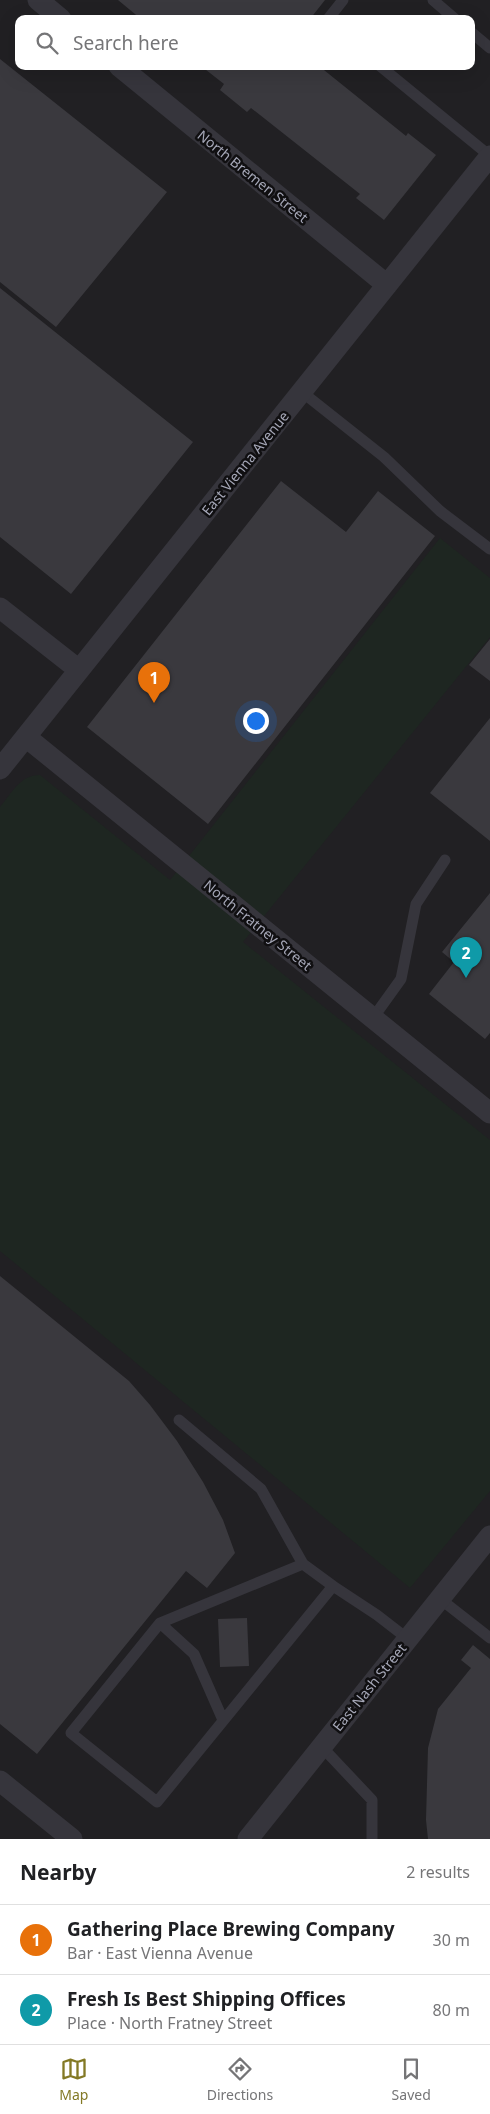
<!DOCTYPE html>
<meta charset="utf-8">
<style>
body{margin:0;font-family:"Noto Sans",sans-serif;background:#f6f6f6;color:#202124}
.you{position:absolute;left:255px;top:720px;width:18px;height:18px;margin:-12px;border:4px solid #fff;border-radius:50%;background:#1a73e8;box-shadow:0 0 0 8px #1a73e833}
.badge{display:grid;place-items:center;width:32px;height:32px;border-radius:50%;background:#837925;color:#fff;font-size:16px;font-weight:700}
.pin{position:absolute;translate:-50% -41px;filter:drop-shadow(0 1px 2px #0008)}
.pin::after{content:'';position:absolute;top:26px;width:18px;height:15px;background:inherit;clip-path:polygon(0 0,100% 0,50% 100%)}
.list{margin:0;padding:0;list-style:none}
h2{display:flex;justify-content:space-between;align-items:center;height:65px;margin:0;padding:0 20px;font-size:21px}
h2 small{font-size:16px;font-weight:400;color:#757577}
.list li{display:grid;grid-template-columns:32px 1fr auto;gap:15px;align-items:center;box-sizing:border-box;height:70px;padding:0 20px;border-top:1px solid #e0e0e0}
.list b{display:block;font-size:19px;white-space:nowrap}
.list p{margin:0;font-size:16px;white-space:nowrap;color:#757577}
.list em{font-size:16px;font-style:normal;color:#757577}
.icon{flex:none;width:28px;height:28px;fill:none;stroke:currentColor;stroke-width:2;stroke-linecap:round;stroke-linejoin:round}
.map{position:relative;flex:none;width:490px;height:1839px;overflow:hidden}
.search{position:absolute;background:#fff;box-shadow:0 5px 20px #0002;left:15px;right:15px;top:15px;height:55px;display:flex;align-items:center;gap:12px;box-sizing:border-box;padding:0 18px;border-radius:10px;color:#757577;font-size:19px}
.sheet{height:205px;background:#fff}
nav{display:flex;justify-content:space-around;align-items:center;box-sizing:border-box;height:70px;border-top:1px solid #e0e0e0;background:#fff;font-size:14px;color:#757577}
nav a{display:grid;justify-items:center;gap:2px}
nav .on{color:#837925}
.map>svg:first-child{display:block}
.built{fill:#212023;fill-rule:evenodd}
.green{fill:#1e2621}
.building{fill:#3a393e}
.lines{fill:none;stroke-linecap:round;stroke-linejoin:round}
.lane{stroke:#36353c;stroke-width:11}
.street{stroke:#36353c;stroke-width:21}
.labels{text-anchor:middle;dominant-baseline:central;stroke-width:5;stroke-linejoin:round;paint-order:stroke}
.street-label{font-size:14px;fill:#a5a7b7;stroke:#100f11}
</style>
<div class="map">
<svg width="490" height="1839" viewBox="0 0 490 1839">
<rect width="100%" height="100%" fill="#151416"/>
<!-- built -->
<path class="built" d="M0 0H490V1839H0ZM19 19H471V66H19Z"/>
<!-- green -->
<path class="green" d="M440 538 490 578V637L243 942 490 1140V1491L410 1588 0 1251V807C12 793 20 775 40 775L170 880Z"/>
<!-- building -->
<path class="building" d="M118 0H325L310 19H141Z
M0 59 167 192 56 327 0 282Z
M201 66H319L406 136 408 133 436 155 384 220 356 198 360 194 251 108 247 112 220 90 224 84Z
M0 288 193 442 71 594 0 537Z
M281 481 346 532 378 491 435 536 208 824 87 727Z
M490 639V681L469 665Z
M490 718V841L430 793Z
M490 893V1033L485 1039 429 994 454 962 442 952Z
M0 1276 129 1381 150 1405 177 1441 203 1482 223 1520 235 1553 207 1588 186 1571 37 1754 0 1724Z
M247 1618 249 1666 220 1667 218 1619Z
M473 1645 490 1659V1839H428L426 1820 428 1748 438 1709 471 1668 461 1660Z"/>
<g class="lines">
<!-- lane -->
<path class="lane" d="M433 0 455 19
M328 19 343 0
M471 32 490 48
M380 66 490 156
M302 392 384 457 440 511 490 549
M373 1018 401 979 416 904 445 860
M179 1420 261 1489 303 1564
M333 1586 303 1564 160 1623 71 1733 157 1802 333 1586 377 1615 408 1639
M439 1598 490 1638
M160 1623 194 1654 223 1720
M322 1747 372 1800V1839"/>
<!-- street -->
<path class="street" d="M38 0 61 19
M119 66 387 285
M0 608 79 670
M26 737 490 1113
M0 769 490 156
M0 1781 72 1839
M248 1839 490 1536"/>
</g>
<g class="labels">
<!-- street labels -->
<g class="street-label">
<text transform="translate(253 176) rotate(39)">North Bremen Street</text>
<text transform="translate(245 463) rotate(-51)">East Vienna Avenue</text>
<text transform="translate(258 925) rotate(39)">North Fratney Street</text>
<text transform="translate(369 1687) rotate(-51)">East Nash Street</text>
</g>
</g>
</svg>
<div class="you"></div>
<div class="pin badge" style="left:154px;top:703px;background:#e8710a">1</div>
<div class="pin badge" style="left:466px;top:978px;background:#0f9aa8">2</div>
<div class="search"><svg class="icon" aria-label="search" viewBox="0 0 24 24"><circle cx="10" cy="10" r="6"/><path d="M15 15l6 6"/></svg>Search here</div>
</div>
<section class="sheet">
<h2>Nearby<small>2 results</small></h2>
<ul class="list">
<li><span class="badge" style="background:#e8710a">1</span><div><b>Gathering Place Brewing Company</b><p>Bar · East Vienna Avenue</p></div><em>30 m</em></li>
<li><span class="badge" style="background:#0f9aa8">2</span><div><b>Fresh Is Best Shipping Offices</b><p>Place · North Fratney Street</p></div><em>80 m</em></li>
</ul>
</section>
<nav>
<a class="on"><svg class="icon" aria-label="map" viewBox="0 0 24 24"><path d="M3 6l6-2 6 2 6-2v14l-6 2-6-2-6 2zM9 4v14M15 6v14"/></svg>Map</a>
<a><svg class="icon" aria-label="directions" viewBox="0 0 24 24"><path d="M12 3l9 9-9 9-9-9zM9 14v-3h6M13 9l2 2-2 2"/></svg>Directions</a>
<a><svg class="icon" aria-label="saved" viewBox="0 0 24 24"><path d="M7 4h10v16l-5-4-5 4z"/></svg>Saved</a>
</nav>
